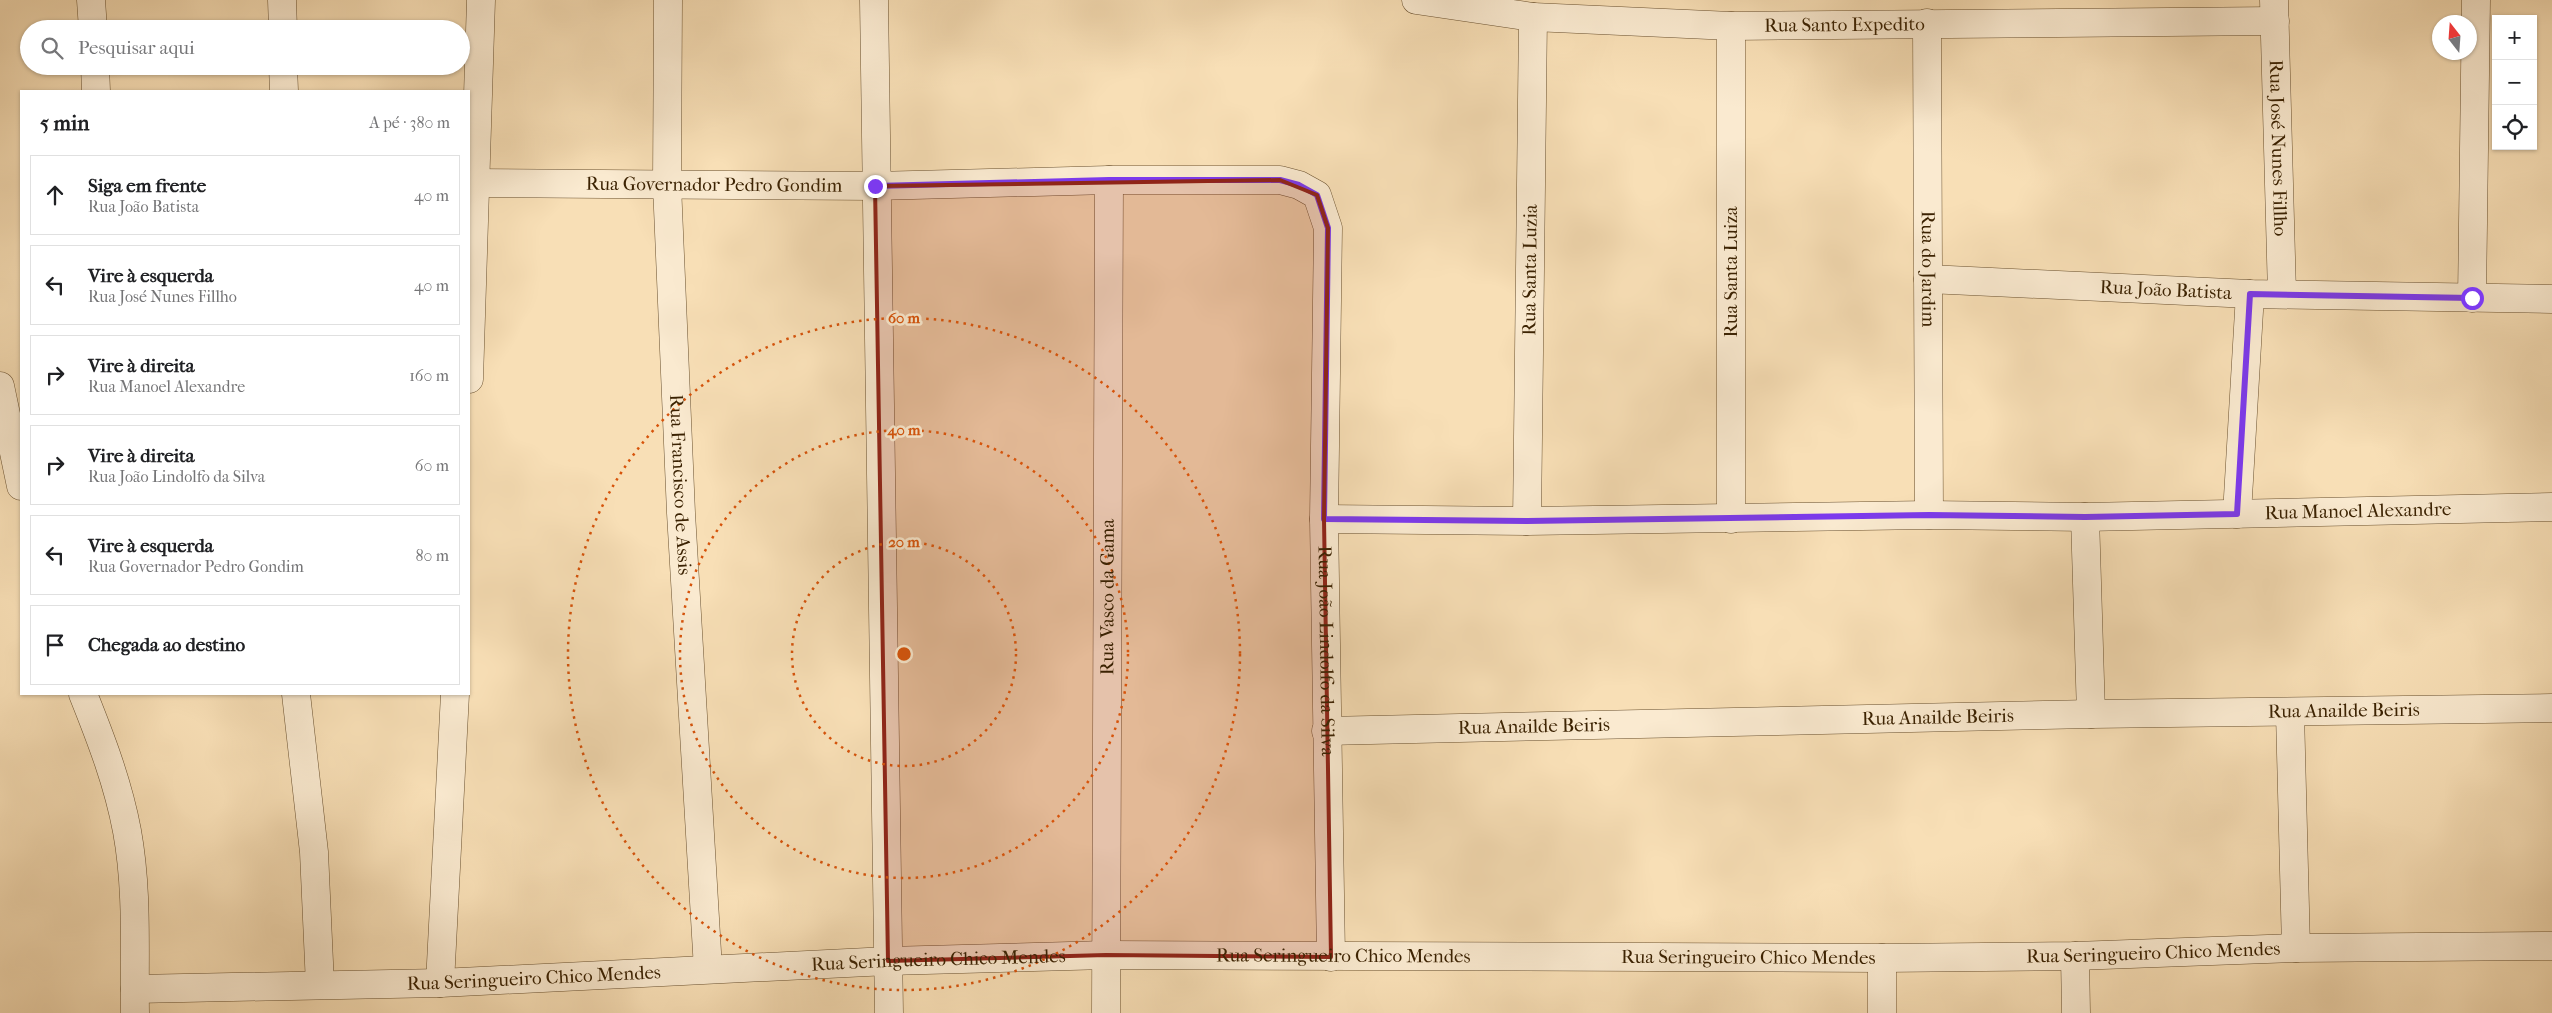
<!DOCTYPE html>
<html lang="pt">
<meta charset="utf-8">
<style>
body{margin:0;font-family:"IM FELL French Canon",serif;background:#f6f6f6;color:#202124}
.controls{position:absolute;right:15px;top:15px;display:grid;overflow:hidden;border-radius:0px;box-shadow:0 1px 4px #0004}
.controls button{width:45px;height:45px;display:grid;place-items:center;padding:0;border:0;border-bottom:1px solid #e0e0e0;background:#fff;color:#202124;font:25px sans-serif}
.compass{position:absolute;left:2432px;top:15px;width:45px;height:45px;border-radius:50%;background:#fff;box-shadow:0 1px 4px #0004;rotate:343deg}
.stop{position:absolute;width:15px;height:15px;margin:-11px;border:4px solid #7c3aed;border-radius:50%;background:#fff}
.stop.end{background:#7c3aed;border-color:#fff;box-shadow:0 1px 5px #0008}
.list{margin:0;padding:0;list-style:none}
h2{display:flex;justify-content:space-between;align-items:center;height:65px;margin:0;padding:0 20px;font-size:21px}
h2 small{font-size:16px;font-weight:400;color:#757577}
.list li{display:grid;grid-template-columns:32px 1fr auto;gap:15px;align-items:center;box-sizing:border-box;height:80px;margin:0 10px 10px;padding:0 10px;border:1px solid #e0e0e0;border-radius:0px}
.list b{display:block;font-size:19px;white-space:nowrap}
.list p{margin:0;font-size:16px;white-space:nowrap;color:#757577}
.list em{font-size:16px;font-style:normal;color:#757577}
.icon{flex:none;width:28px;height:28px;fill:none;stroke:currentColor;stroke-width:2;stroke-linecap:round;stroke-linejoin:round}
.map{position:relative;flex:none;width:2552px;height:1013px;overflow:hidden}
.search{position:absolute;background:#fff;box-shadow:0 1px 4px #0004;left:20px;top:20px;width:450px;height:55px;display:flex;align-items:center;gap:12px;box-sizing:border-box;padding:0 18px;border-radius:28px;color:#757577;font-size:19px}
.panel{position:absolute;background:#fff;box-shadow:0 1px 4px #0004;left:20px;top:90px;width:450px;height:605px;border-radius:0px}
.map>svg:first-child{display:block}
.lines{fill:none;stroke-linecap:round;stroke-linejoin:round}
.minor-casing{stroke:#6a512f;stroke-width:29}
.minor{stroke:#faead0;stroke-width:28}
.route{stroke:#7c3aed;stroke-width:6}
.marked{fill:#8f2418;fill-opacity:0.2;stroke:#8f2418;stroke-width:4;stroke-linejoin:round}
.ring{fill:none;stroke:#d7540b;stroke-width:2.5;stroke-dasharray:2.5 5}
.labels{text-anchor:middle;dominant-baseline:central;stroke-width:5;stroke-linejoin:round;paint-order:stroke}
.street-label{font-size:19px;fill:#3b2202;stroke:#faead0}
.centre{fill:#d7540b;stroke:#faead0;stroke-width:2.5}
.ring-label{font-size:15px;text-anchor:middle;font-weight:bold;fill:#d7540b;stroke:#faead0;stroke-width:5;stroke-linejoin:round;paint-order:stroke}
</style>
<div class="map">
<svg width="2552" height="1013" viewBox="0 0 2552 1013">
<rect width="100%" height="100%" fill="#f8dfb6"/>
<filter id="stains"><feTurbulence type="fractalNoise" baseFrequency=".004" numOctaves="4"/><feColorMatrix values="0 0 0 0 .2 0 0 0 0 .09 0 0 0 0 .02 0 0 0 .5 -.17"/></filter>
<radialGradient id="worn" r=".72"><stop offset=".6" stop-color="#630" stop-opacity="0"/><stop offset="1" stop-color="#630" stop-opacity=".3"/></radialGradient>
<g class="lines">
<!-- minor casing -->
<g class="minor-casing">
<g id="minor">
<path d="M91 0 93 29"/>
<path d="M282 0 283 29"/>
<path id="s1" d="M668 0 667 185 681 513 708 969"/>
<path d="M874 0 889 1013"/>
<path id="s2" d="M1416 0 1533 17 1731 26 2275 21"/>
<path id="s3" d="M2274 0 2282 294"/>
<path id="s4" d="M1927 23 1929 515"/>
<path d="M1731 26V519"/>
<path d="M95 66 96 91"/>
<path d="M283 66 284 91"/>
<path id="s5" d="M469 183 875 186 1109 180H1280L1299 185 1317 195 1328 228 1324 519 1331 957"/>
<path id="s6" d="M1928 279 2250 294 2552 299"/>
<path d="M2472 298 2476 0"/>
<path d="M469 379 481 0"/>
<path d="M0 386 21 486"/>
<path d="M2237 514 2250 294"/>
<path d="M2085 517 2091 714"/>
<path id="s7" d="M1324 519 1527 521 1929 515 2085 517 2552 507"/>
<path id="s8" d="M1527 521 1533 17"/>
<path d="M83 694C101 739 118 783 127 831 138 891 134 952 135 1013"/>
<path d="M296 694 314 852 320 985"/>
<path d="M2290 713 2296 948"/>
<path id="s9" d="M1326 731 2091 714 2552 708"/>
<path d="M2075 956 2076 1013"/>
<path d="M1882 958V1013"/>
<path d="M440 983 455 694"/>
<path id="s10" d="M135 989 440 983 888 961 1106 955 1882 958 2075 956 2296 948 2552 946"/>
<path id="s11" d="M1106 1013 1109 180"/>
</g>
</g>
<!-- minor -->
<use href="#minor" class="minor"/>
</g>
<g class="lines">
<!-- route -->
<path class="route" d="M875 186 1109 180H1280L1299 185 1317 195 1328 228 1324 519 1527 521 1929 515 2085 517 2237 514 2250 294 2472 298"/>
</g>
<!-- marked area -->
<path class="marked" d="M1280 180 1317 195 1328 228 1324 519 1331 957 1106 955 888 961 875 186Z"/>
<!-- distance rings -->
<g class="ring">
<circle cx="904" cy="654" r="112"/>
<circle cx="904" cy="654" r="224"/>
<circle cx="904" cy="654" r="336"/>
</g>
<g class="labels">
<!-- street labels -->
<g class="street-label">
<text stroke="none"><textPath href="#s2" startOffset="430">Rua Santo Expedito</textPath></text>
<text stroke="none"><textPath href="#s3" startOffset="148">Rua José Nunes Fillho</textPath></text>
<text stroke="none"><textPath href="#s5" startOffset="245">Rua Governador Pedro Gondim</textPath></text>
<text stroke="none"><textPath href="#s8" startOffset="251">Rua Santa Luzia</textPath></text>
<text stroke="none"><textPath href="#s4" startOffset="246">Rua do Jardim</textPath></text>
<text transform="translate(1731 272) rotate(-90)">Rua Santa Luiza</text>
<text stroke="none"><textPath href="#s6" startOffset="238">Rua João Batista</textPath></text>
<text stroke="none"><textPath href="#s1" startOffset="485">Rua Francisco de Assis</textPath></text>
<text stroke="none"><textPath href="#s7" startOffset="1034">Rua Manoel Alexandre</textPath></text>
<text stroke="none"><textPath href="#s11" startOffset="416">Rua Vasco da Gama</textPath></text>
<text stroke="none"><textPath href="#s5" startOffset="1309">Rua João Lindolfo da Silva</textPath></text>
<text stroke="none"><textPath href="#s9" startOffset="1018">Rua Anailde Beiris</textPath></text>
<text stroke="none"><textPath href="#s9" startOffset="612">Rua Anailde Beiris</textPath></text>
<text stroke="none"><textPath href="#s9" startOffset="208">Rua Anailde Beiris</textPath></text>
<text stroke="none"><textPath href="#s10" startOffset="2019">Rua Seringueiro Chico Mendes</textPath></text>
<text stroke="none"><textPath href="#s10" startOffset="1209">Rua Seringueiro Chico Mendes</textPath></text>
<text stroke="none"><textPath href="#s10" startOffset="1614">Rua Seringueiro Chico Mendes</textPath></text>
<text stroke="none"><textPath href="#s10" startOffset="804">Rua Seringueiro Chico Mendes</textPath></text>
<text stroke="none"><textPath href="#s10" startOffset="399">Rua Seringueiro Chico Mendes</textPath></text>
</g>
</g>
<circle cx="904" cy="654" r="8" class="centre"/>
<g class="ring-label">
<text x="904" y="323">60 m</text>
<text x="904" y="435">40 m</text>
<text x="904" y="547">20 m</text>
</g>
<rect width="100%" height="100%" filter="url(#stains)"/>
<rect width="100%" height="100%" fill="url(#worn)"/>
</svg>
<div class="controls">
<button>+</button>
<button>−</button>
<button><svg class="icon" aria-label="locate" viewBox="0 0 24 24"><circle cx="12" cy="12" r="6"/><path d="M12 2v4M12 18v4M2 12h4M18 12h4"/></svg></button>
</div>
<svg class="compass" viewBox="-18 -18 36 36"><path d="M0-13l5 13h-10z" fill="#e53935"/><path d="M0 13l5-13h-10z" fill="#757577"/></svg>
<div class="stop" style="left:2472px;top:298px"></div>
<div class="stop end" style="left:875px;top:186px"></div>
<div class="search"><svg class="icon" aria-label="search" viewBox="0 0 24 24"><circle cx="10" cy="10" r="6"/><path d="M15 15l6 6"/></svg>Pesquisar aqui</div>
<section class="panel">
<h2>5 min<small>A pé · 380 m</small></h2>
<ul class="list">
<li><svg class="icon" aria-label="ahead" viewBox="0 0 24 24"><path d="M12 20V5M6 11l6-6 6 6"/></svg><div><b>Siga em frente</b><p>Rua João Batista</p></div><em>40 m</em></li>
<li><svg class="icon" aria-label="left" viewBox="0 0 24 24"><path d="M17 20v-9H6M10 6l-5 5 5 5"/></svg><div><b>Vire à esquerda</b><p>Rua José Nunes Fillho</p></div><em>40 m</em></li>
<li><svg class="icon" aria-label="right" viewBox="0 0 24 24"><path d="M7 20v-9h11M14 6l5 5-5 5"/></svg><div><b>Vire à direita</b><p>Rua Manoel Alexandre</p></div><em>160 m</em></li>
<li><svg class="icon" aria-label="right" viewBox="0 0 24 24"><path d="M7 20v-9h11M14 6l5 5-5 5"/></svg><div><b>Vire à direita</b><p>Rua João Lindolfo da Silva</p></div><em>60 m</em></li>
<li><svg class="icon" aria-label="left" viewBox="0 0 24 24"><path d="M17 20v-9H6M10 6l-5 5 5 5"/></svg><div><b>Vire à esquerda</b><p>Rua Governador Pedro Gondim</p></div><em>80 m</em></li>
<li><svg class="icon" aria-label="arrive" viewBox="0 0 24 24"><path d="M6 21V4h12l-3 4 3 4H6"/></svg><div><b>Chegada ao destino</b></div></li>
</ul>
</section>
</div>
